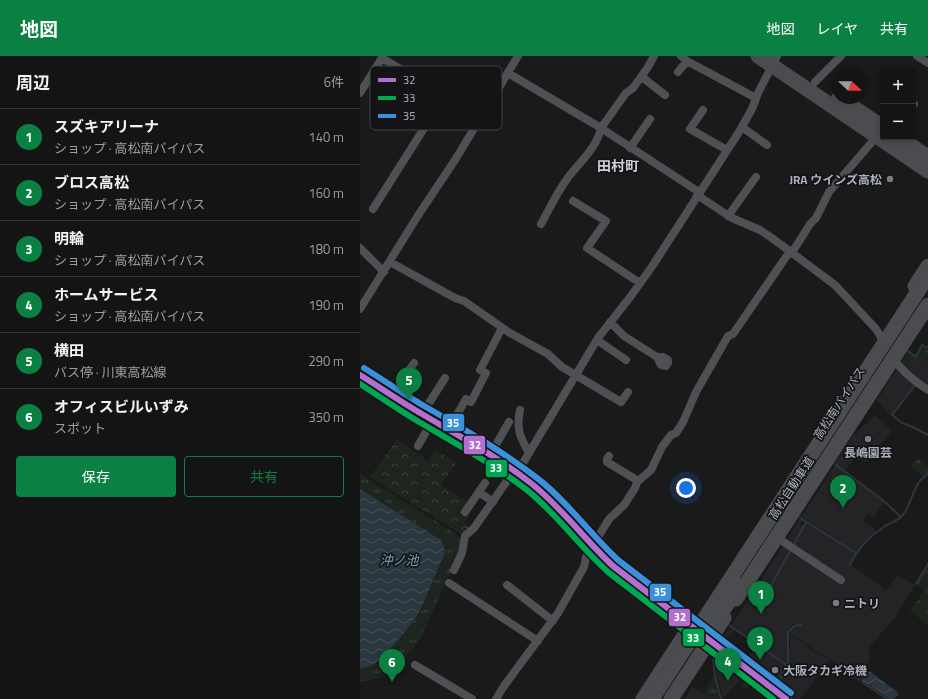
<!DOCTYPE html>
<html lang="ja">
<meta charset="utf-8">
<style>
body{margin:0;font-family:"Titillium Web","Noto Sans JP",sans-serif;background:#1d1d1d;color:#f1f3f6}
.controls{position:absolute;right:12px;top:12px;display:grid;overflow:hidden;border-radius:4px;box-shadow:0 2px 6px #0003}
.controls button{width:36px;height:36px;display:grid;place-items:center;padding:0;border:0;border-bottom:1px solid #333334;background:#141414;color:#f1f3f6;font:20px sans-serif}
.compass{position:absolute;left:472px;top:12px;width:36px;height:36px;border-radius:50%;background:#141414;box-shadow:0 2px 6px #0003;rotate:112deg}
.you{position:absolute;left:326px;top:432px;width:14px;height:14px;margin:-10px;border:3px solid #fff;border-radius:50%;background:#1a73e8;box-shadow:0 0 0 6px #1a73e833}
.badge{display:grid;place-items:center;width:26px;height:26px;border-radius:50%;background:#0b8043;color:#fff;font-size:13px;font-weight:700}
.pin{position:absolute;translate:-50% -33px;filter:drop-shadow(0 1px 2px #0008)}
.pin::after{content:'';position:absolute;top:21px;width:14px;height:12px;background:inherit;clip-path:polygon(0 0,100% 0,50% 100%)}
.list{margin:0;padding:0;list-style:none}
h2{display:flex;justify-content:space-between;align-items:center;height:52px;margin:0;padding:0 16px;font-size:17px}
h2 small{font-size:13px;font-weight:400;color:#9d9ea0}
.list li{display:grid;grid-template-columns:26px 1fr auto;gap:12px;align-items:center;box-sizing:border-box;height:56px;padding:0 16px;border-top:1px solid #333334}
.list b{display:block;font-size:15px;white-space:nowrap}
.list p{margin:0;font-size:13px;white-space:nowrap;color:#9d9ea0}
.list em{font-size:13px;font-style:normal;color:#9d9ea0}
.actions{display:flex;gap:8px;padding:12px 16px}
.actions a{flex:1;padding:9px 0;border:1px solid #0b8043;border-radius:4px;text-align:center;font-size:14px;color:#0b8043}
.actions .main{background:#0b8043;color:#fff}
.map{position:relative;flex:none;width:568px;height:643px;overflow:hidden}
header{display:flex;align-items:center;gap:24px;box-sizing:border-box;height:56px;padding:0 20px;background:#0b8043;color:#fff}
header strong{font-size:19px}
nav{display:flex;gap:22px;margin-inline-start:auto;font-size:14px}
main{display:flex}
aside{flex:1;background:#141414}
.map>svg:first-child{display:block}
.built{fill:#242427}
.grass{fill:url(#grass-tufts)}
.forest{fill:url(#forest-crowns)}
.water{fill:url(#water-waves)}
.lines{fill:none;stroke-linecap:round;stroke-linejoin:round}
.stream{stroke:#2b373e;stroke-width:2}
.street{stroke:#4e5054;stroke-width:8}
.secondary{stroke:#4c4e51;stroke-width:12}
.highway{stroke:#4b4c50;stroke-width:15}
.highway-bridge{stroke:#4b4c50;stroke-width:15}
.bus-1-casing{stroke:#141417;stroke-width:9}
.bus-2-casing{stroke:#141417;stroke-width:9}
.bus-3-casing{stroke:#141417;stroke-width:9}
.bus-1{stroke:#b36fd0;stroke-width:6}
.bus-2{stroke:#00a651;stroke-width:6}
.bus-3{stroke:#3a90db;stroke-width:6}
.poi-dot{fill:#787c84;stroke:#141417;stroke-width:1.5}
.labels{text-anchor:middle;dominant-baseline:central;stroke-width:3.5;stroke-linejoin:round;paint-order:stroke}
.poi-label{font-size:12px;font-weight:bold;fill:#aab1bc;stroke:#141417;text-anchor:start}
.street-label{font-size:12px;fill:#aab1bc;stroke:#141417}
.water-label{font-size:13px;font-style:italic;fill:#7fa3b9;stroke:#141417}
.quarter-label{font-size:14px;font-weight:bold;fill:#ccd0d8;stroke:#141417}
.key{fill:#141417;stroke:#414349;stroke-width:1}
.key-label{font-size:11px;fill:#aab1bc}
.line-badge{stroke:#141417;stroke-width:1.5}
.badge-label{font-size:11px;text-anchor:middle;font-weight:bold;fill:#fff}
</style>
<header>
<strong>地図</strong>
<nav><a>地図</a><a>レイヤ</a><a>共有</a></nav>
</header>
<main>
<aside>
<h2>周辺<small>6件</small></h2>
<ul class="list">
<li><span class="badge">1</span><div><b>スズキアリーナ</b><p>ショップ · 高松南バイパス</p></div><em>140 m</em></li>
<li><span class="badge">2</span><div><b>ブロス高松</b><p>ショップ · 高松南バイパス</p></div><em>160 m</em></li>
<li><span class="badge">3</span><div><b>明輪</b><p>ショップ · 高松南バイパス</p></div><em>180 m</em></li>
<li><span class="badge">4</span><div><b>ホームサービス</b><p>ショップ · 高松南バイパス</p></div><em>190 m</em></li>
<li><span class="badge">5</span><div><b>横田</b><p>バス停 · 川東高松線</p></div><em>290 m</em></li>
<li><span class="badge">6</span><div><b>オフィスビルいずみ</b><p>スポット</p></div><em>350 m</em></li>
</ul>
<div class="actions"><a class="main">保存</a><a>共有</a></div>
</aside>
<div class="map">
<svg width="568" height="643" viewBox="0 0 568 643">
<defs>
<pattern id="grass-tufts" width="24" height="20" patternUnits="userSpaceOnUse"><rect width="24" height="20" fill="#1d251e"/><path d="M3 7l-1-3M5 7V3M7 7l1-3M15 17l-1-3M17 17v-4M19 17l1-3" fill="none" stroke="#3b423d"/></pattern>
<pattern id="forest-crowns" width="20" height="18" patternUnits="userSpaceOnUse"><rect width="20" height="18" fill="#1d251e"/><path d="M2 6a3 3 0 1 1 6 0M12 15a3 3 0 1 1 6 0" fill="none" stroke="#3b423d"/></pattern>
<pattern id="water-waves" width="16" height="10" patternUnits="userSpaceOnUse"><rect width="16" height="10" fill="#2b373e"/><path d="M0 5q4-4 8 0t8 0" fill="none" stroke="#475258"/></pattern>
</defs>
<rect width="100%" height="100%" fill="#1a1a1b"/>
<!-- built -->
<path class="built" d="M552 299 568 308V331L544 312Z
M537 312 556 328 531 360 517 344Z
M515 359 532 375 507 405 505 406 496 401 485 414 475 407 494 378H495Z
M475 409 524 446 513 462 508 458 503 465 517 475 496 496 441 461Z
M440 463 442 464 440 469 444 470 435 486 447 467 495 497 490 508 526 534 537 519 555 529 535 562 509 591V605L501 618 504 621 503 627 493 622 473 605 454 594 438 582 430 579 431 574 440 571V569L434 570 428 576 427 581 428 602 426 607 371 570Z
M430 580 438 583 453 595 470 604 440 643H433L417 632 429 607Z
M398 589 426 609 415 631 384 606Z
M360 598 386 617 363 643 357 620 354 602Z
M332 631 351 642V643H325Z"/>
<!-- grass -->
<path class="grass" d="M563 290 568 292V308L556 302Z
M548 296 552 299 544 312 540 308Z
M558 403 568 410V418L563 421 551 410Z
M0 418 95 477 101 483 97 503 60 583 38 612 24 621 0 626V612L10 610 18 605 51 568 58 558 65 545 85 497 84 491 81 484 0 433Z
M568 510V569L550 555 565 534 557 529Z
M370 571 374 574 362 589 365 579Z
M355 619V620L361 643H351V642L343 637Z
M388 621H390L395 624 386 634 381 629Z"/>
<!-- forest -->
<path class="forest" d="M37 383 67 405 76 394 96 407 81 429 114 450 104 467 110 472 105 477 101 478 10 421Z"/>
<!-- water -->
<path class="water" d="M0 433 81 484 84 491 85 497C76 516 69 537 59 556 53 568 27 598 17 606 12 610 6 612 0 612Z
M507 615 511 616 537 636 539 639 533 643H529L519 635 502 625Z"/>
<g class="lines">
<!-- stream -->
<path class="stream" d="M548 295 556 301 562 289 568 292
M556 328 532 359 542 367 553 371 568 379
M475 408 525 446 541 461
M440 462 496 497
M433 490 446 466
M490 508C497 495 508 481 521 473 527 468 536 466 542 460 553 447 552 427 568 418
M556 528 568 508
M403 544 431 493
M370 570 427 609
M353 601 355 620 361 643
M503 627 516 635 527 643
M416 632 428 607V576L435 570 441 569
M428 640 432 643"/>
<!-- street -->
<path class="street" d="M321 0 327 5 396 42
M557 0 568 7
M22 2 121 61
M318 16 327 5
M148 17 241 72 339 136
M282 21 305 39
M455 26 481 0
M0 37 23 0
M553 49 554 48
M343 54 330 73 367 94
M382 71 407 89
M270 92 290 63
M337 139 372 162 400 174 412 182 475 229 516 273 525 288
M213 145 246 165 227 192 280 227
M13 153 85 39
M368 160 396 121
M181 168C190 152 198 134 210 119 221 105 237 91 241 72L266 37 273 32 288 11 294 0
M0 192 24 216
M30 206 95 242 104 245 150 277 188 298 202 311 261 346 268 336
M0 253 57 161 95 104 158 0
M250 266 264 280 297 301H303L308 304V307L306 310 301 309 297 301
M237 284 266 304
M532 300C540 314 554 325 568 334
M32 339 54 307
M160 354C156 373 160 381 169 397
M62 358 85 322
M88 374 106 343 111 346 126 317 120 314 142 272
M58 390 72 365
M130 399 149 366
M249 400 247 403V406L275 423 277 426
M157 417 238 282 271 240 293 209 379 76 392 53 398 37 417 0
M119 436 133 446
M105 456 125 427
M416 481 481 524
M94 514 102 497 105 480 114 472 154 415
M89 527 178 585
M147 529 193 565
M350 584 426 643
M55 609 112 643
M136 643 144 630 198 557 224 511 226 501 249 463 264 449 275 432 277 426 291 414 302 391 311 379 316 377 323 366 336 336 368 280 373 278 428 198 435 192 450 168 456 162 469 136 517 80"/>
<!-- secondary -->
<path class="secondary" d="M0 319C24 334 47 350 72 364 106 384 140 404 172 428 202 452 224 485 253 510L343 579"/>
<!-- highway -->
<path class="highway" d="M398 0 568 115
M479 42 523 71
M538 81 568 101
M555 230 568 210
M376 543 568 249
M283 643 326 577
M311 643 364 562"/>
<!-- highway-bridge -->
<path class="highway-bridge" d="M351 572 380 529
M292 643 568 220"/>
<!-- bus-1 casing -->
<g class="bus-1-casing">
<path id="bus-1" d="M0 319C21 332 41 346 62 358 99 380 138 401 172 428 202 452 225 484 253 510L426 643"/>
</g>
<!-- bus-2 casing -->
<g class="bus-2-casing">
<path id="bus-2" d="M0 328C20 341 39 354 59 366 95 387 133 408 167 434 197 458 219 490 248 516L413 643"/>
</g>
<!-- bus-3 casing -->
<g class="bus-3-casing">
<path id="bus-3" d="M4 312C25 325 45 339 66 351 104 373 142 395 177 422 207 445 230 478 258 504L431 637"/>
</g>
<!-- bus-1 -->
<use href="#bus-1" class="bus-1"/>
<!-- bus-2 -->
<use href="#bus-2" class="bus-2"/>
<!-- bus-3 -->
<use href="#bus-3" class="bus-3"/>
</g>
<!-- markers -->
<g class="poi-dot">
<circle cx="530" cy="123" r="4"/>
<circle cx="508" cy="383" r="4"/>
<circle cx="476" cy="547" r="4"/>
<circle cx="415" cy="614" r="4"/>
</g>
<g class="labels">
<!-- poi labels -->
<g class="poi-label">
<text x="522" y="123" text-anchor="end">JRA ウインズ高松</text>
<text x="508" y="396" text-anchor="middle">長嶋園芸</text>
<text x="484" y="547">ニトリ</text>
<text x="423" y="614">大阪タカギ冷機</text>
</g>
<!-- street labels -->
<g class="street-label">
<text transform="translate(479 347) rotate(-57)">高松南バイパス</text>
<text transform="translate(431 432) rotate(-57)">高松自動車道</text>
</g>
<!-- water labels -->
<g class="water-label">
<text x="39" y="504">沖ノ池</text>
</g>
<!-- quarter labels -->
<g class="quarter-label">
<text x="258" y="109">田村町</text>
</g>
</g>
<!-- legend -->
<rect x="10" y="10" width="132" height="64" rx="6" class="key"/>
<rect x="18" y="22" width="18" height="4" fill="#b36fd0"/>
<rect x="18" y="40" width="18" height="4" fill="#00a651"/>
<rect x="18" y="58" width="18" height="4" fill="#3a90db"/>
<g class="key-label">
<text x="43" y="28">32</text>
<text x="43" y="46">33</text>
<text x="43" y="64">35</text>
</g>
<g class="line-badge">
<rect x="82" y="357" width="23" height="19" rx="4" fill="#3a90db"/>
<rect x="103" y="379" width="23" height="20" rx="4" fill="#b36fd0"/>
<rect x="125" y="403" width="23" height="19" rx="4" fill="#00a651"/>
<rect x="289" y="527" width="23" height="19" rx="4" fill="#3a90db"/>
<rect x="308" y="552" width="23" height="19" rx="4" fill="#b36fd0"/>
<rect x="322" y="572" width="23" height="19" rx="4" fill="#00a651"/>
</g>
<g class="badge-label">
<text x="93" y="371">35</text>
<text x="115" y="393">32</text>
<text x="136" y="416">33</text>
<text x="300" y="540">35</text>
<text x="320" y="565">32</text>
<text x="333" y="586">33</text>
</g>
</svg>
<div class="controls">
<button>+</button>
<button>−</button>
</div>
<svg class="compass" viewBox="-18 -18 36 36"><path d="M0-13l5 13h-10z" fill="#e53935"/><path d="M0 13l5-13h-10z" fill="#9d9ea0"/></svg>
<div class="you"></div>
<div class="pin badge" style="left:401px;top:558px">1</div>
<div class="pin badge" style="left:483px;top:452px">2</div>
<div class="pin badge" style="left:400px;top:604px">3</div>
<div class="pin badge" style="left:368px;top:625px">4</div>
<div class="pin badge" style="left:49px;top:344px">5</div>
<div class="pin badge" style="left:32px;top:626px">6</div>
</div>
</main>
